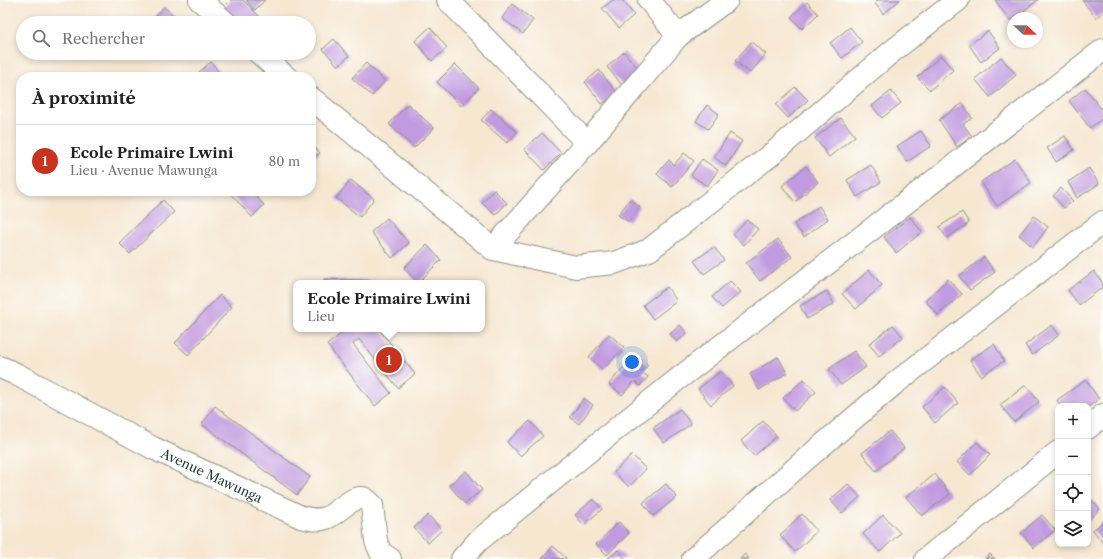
<!DOCTYPE html>
<html lang="fr">
<meta charset="utf-8">
<style>
body{margin:0;font-family:"Libre Caslon Text",serif;background:#f6f6f6;color:#222}
.controls{position:absolute;right:12px;bottom:12px;display:grid;overflow:hidden;border-radius:8px;box-shadow:0 2px 6px #0003}
.controls button{width:36px;height:36px;display:grid;place-items:center;padding:0;border:0;border-bottom:1px solid #e0e0e0;background:#fff;color:#222;font:20px sans-serif}
.compass{position:absolute;left:1007px;top:12px;width:36px;height:36px;border-radius:50%;background:#fff;box-shadow:0 2px 6px #0003;rotate:112deg}
.you{position:absolute;left:632px;top:362px;width:14px;height:14px;margin:-10px;border:3px solid #fff;border-radius:50%;background:#1a73e8;box-shadow:0 0 0 6px #1a73e833}
.badge{display:grid;place-items:center;width:26px;height:26px;border-radius:50%;background:#c8321e;color:#fff;font-size:13px;font-weight:700}
.pin{position:absolute;translate:-50% -50%;border:2px solid #fff;box-shadow:0 1px 4px #0006}
.popup{position:absolute;left:293px;top:280px;width:192px;height:52px;box-sizing:border-box;display:grid;place-content:center;border-radius:8px;background:#fff;filter:drop-shadow(0 1px 3px #0005);font-size:13px;white-space:nowrap;color:#767676}
.popup b{font-size:15px;color:#222}
.popup::after{content:'';position:absolute;left:50%;top:100%;margin-left:-8px;border:8px solid transparent;border-top-color:#fff}
.list{margin:0;padding:0;list-style:none}
h2{display:flex;justify-content:space-between;align-items:center;height:52px;margin:0;padding:0 16px;font-size:17px}
h2 small{font-size:13px;font-weight:400;color:#767676}
.list li{display:grid;grid-template-columns:26px 1fr auto;gap:12px;align-items:center;box-sizing:border-box;height:72px;padding:0 16px;border-top:1px solid #e0e0e0}
.list b{display:block;font-size:15px;white-space:nowrap}
.list p{margin:0;font-size:13px;white-space:nowrap;color:#767676}
.list em{font-size:13px;font-style:normal;color:#767676}
.icon{flex:none;width:22px;height:22px;fill:none;stroke:currentColor;stroke-width:2;stroke-linecap:round;stroke-linejoin:round}
.map{position:relative;flex:none;width:1103px;height:559px;overflow:hidden}
.search{position:absolute;background:#fff;box-shadow:0 2px 6px #0003;left:16px;top:16px;width:300px;height:44px;display:flex;align-items:center;gap:10px;box-sizing:border-box;padding:0 14px;border-radius:22px;color:#767676;font-size:15px}
.panel{position:absolute;background:#fff;box-shadow:0 2px 6px #0003;left:16px;top:72px;width:300px;height:124px;border-radius:16px}
.map>svg:first-child{display:block}
.building{fill:#c19be1}
.lines{fill:none;stroke-linecap:round;stroke-linejoin:round}
.minor-casing{stroke:#8a9282;stroke-width:24}
.minor{stroke:#fff;stroke-width:22}
.labels{text-anchor:middle;dominant-baseline:central;stroke-width:3.5;stroke-linejoin:round;paint-order:stroke}
.street-label{font-size:13px;fill:#1f3d34;stroke:#fdfcf7}
</style>
<div class="map">
<svg width="1103" height="559" viewBox="0 0 1103 559">
<rect width="100%" height="100%" fill="#fdfcf7"/>
<filter id="ink" filterUnits="userSpaceOnUse"><feTurbulence type="fractalNoise" baseFrequency=".025" numOctaves="2"/><feDisplacementMap in="SourceGraphic" scale="8" xChannelSelector="R" yChannelSelector="G"/><feConvolveMatrix kernelMatrix="1 2 1 2 8 2 1 2 1" color-interpolation-filters="sRGB"/></filter>
<filter id="wash" filterUnits="userSpaceOnUse"><feTurbulence type="fractalNoise" baseFrequency=".012" numOctaves="4" result="noise"/><feDisplacementMap in="SourceGraphic" scale="16" xChannelSelector="R" yChannelSelector="G"/><feGaussianBlur stdDeviation="0.9" result="paint"/><feColorMatrix in="noise" values="0 0 0 0 0 0 0 0 0 0 0 0 0 0 0 0 0 1.4 0 .05"/><feComposite in="paint" operator="in"/></filter>
<g filter="url(#wash)">
<rect width="100%" height="100%" fill="#f6e7d1"/>
<g id="blocks">
<!-- building -->
<path class="building" d="M231 0H243L263 20 260 23H239L224 7Z
M246 0H265L255 10Z
M613 0H622L634 15 619 28 602 8Z
M878 0H900L883 14 875 3Z
M995 0H1038L1010 21Z
M1082 0H1103V12L1096 18Z
M807 2 818 14 802 29 791 17Z
M512 4 533 20 523 34 502 18Z
M164 7 177 18 173 23H160L154 18Z
M430 27 447 48 432 61 415 41Z
M850 27 862 42 842 58 830 43Z
M988 31 1000 48 981 62 969 45Z
M334 39 349 56 338 66 323 49Z
M751 42 766 54 750 73 735 61Z
M624 52 640 71 623 86 607 67Z
M941 56 953 70 930 90 917 77Z
M1001 57 1016 75 990 97 975 79Z
M211 62 223 77H203L199 72Z
M366 63 385 81 372 96 352 78Z
M455 64 479 88 461 106 437 82Z
M599 70 617 93 602 104 585 82Z
M170 73 173 77H164Z
M795 87 808 100 788 118 776 105Z
M1085 88 1103 111V118L1090 128 1069 101Z
M891 91 901 103 882 118 872 106Z
M963 103 972 118 963 124 972 136 957 147 939 120Z
M408 104 434 128 414 148 389 124Z
M707 105 719 114 708 129 696 121Z
M491 109 517 132 507 143 481 120Z
M841 118 855 136 829 157 815 138Z
M921 131 931 146 907 162 897 146Z
M542 133 561 153 544 170 524 149Z
M730 133 742 141 726 166 714 157Z
M1065 136 1074 150 1056 162 1047 148Z
M311 143 320 153 311 160Z
M684 153 694 161 672 187 657 174 669 160 674 165Z
M702 159 718 170 707 186 691 175Z
M1015 159 1031 183 997 206 981 182Z
M871 165 881 182 857 197 847 180Z
M806 166 818 182 795 202 782 186Z
M1089 168 1099 184 1077 198 1068 182Z
M351 180 374 199 360 217 336 198Z
M1061 188 1073 201 1064 208 1053 196Z
M494 190 507 203 495 215 482 203Z
M228 191H251L264 205 252 217Z
M630 199 640 207 629 222 618 215Z
M163 200 174 212 130 254 119 243Z
M819 206 828 219 804 237 794 224Z
M962 212 969 223 947 238 939 227Z
M1034 216 1048 227 1033 247 1019 235Z
M910 217 922 232 896 253 884 237Z
M387 218 409 243 392 258 371 232Z
M747 220 758 229 744 245 733 235Z
M778 239 792 257 760 281 746 263Z
M427 245 441 260 418 283 404 268Z
M714 247 724 260 704 274 694 261Z
M984 257 995 272 970 290 959 276Z
M869 270 882 285 856 309 842 294Z
M1094 271 1103 283V287L1079 305 1068 290Z
M324 279 386 281V283H324Z
M948 279 962 294 938 315 925 300Z
M730 281 741 292 722 308 712 297Z
M667 287 677 301 653 319 643 305Z
M827 291 834 304 807 319 800 306Z
M220 295 232 307 188 355 175 343Z
M680 325 687 333 677 342 670 334Z
M893 325 903 337 879 356 869 344Z
M1052 325 1059 335 1032 355 1025 345Z
M347 329H379L415 374 398 388 359 339 353 344 391 393 375 406 327 345Z
M609 334 624 347 603 370 589 357Z
M994 344 1004 361 981 376 970 360Z
M854 351 866 367 841 385 829 369Z
M635 354 648 365 642 372 648 377 640 386 635 381 622 395 609 384Z
M778 357 787 373 759 390 750 374Z
M721 371 733 386 711 405 698 389Z
M804 379 816 392 795 411 783 398Z
M1086 380 1099 399 1088 407 1061 406 1057 400Z
M1026 385 1039 402 1014 422 1000 405Z
M945 387 958 403 935 423 922 407Z
M584 398 593 405 579 424 570 417Z
M215 406 310 477 297 495 202 424Z
M680 409 691 424 664 443 653 428Z
M530 421 543 436 520 456 507 442Z
M763 421 777 436 754 456 741 441Z
M890 431 904 448 876 471 862 453Z
M977 442 990 455 970 475 957 462Z
M632 455 646 469 629 487 614 472Z
M466 471 482 490 465 504 449 485Z
M935 474 950 494 922 516 906 497Z
M666 484 677 497 653 516 643 503Z
M848 484 860 497 842 513 830 500Z
M1090 498 1100 509 1088 521V500Z
M593 499 602 509 584 525 575 515Z
M802 514 817 531 795 552 780 535Z
M428 515 442 530 428 543 414 528Z
M883 515 900 533 880 552 863 534Z
M1042 515 1055 530 1034 548 1021 533Z
M619 522 629 533 607 555 596 544Z
M1103 522V543L1093 530Z
M553 546 566 558 565 559H542Z
M618 550 626 559H607Z
M745 554 749 559H740Z
M990 554 995 559H985Z"/>
</g>
</g>
<g filter="url(#ink)">
<use href="#blocks" fill-opacity="0" stroke="#8a9282" stroke-width="1"/>
<g class="lines">
<!-- minor casing -->
<g class="minor-casing">
<g id="minor">
<path d="M200 0 226 23"/>
<path d="M448 0 587 143"/>
<path d="M649 0 678 36"/>
<path d="M259 53 286 77"/>
<path d="M311 98 493 249 576 267 614 263 649 250 773 153 890 53 958 0"/>
<path d="M493 249 587 143 678 36 727 0"/>
<path id="s1" d="M0 367 16 374 153 448 301 517C310 519 317 521 326 518 337 514 350 497 362 498 366 498 369 502 372 505L376 541 381 553 390 559"/>
<path d="M1088 428 1103 415"/>
<path d="M462 559 478 541 673 383 1103 50"/>
<path d="M693 559 805 460 894 384 1103 222"/>
<path d="M926 559 1058 452"/>
</g>
</g>
<!-- minor -->
<use href="#minor" class="minor"/>
</g>
</g>
<g class="labels">
<!-- street labels -->
<g class="street-label">
<text stroke="none"><textPath href="#s1" startOffset="238">Avenue Mawunga</textPath></text>
</g>
</g>
</svg>
<div class="controls">
<button>+</button>
<button>−</button>
<button><svg class="icon" aria-label="locate" viewBox="0 0 24 24"><circle cx="12" cy="12" r="6"/><path d="M12 2v4M12 18v4M2 12h4M18 12h4"/></svg></button>
<button><svg class="icon" aria-label="layers" viewBox="0 0 24 24"><path d="M12 4l9 5-9 5-9-5zM3 14l9 5 9-5"/></svg></button>
</div>
<svg class="compass" viewBox="-18 -18 36 36"><path d="M0-13l5 13h-10z" fill="#e53935"/><path d="M0 13l5-13h-10z" fill="#767676"/></svg>
<div class="you"></div>
<div class="pin badge" style="left:389px;top:360px">1</div>
<div class="popup"><b>Ecole Primaire Lwini</b>Lieu</div>
<div class="search"><svg class="icon" aria-label="search" viewBox="0 0 24 24"><circle cx="10" cy="10" r="6"/><path d="M15 15l6 6"/></svg>Rechercher</div>
<section class="panel">
<h2>À proximité<small></small></h2>
<ul class="list">
<li><span class="badge">1</span><div><b>Ecole Primaire Lwini</b><p>Lieu · Avenue Mawunga</p></div><em>80 m</em></li>
</ul>
</section>
</div>
